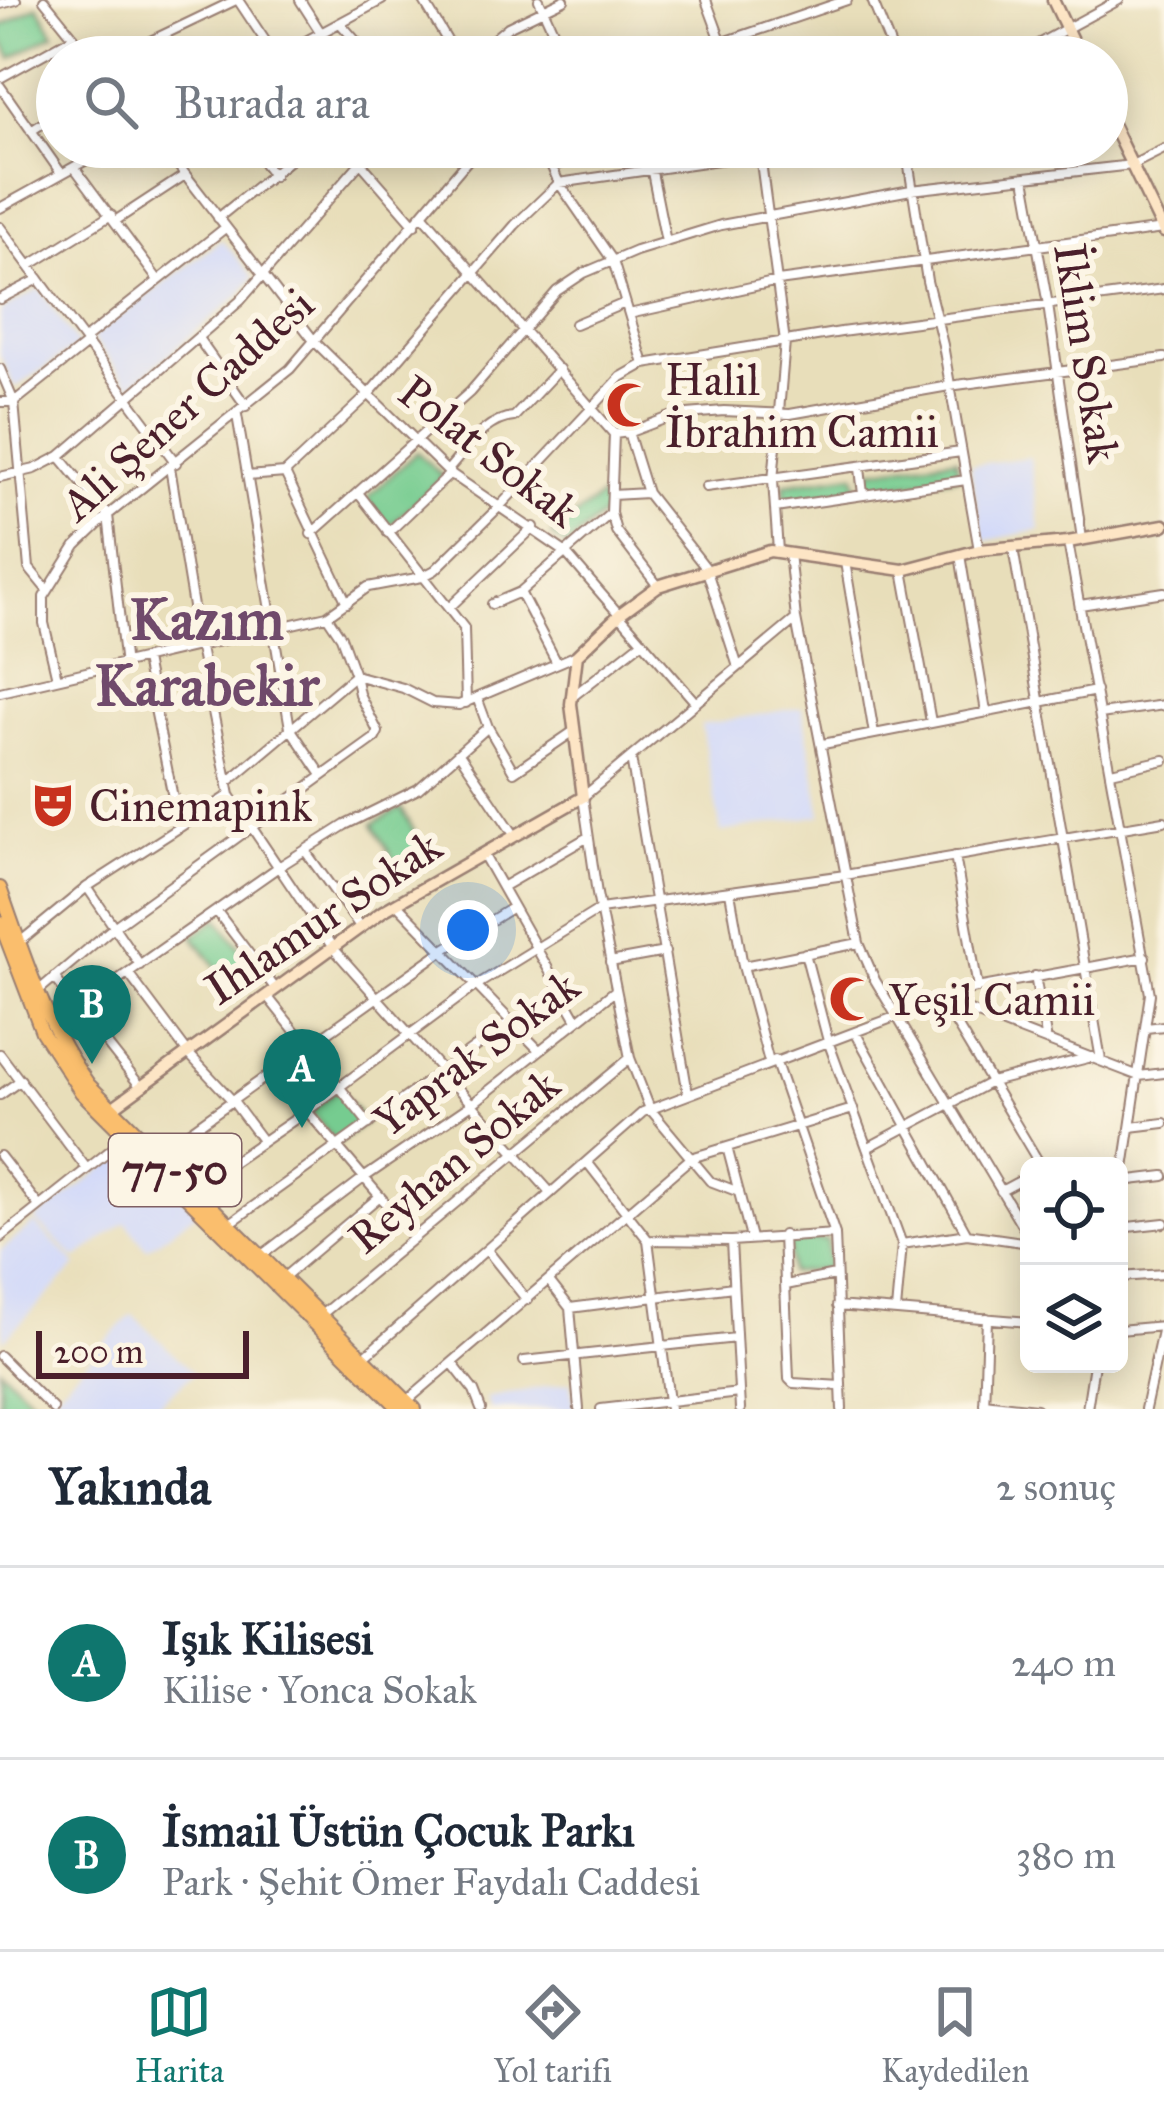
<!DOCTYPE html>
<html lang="tr">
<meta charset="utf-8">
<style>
body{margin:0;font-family:"IM FELL Great Primer",serif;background:#f2f2f3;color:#1f2937}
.controls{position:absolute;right:36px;bottom:36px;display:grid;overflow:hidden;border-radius:18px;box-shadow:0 6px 30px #0003}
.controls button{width:108px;height:108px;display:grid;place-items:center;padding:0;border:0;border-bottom:3px solid #e0e1e3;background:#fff;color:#1f2937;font:60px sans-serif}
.scale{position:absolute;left:36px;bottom:30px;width:213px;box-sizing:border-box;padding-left:12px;border:6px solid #4a1f2b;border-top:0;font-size:33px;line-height:42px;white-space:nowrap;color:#4a1f2b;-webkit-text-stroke:9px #fcf5e5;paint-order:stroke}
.you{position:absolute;left:468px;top:930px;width:42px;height:42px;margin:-30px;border:9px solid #fff;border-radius:50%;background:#1a73e8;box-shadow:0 0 0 18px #1a73e833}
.badge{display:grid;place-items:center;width:78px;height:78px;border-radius:50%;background:#0f766e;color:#fff;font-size:39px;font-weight:700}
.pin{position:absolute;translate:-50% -99px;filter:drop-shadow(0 3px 6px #0008)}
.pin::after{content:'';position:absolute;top:63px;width:42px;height:36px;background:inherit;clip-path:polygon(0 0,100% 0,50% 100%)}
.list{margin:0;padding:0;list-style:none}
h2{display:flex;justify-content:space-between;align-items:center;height:156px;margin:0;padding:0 48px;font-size:51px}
h2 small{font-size:39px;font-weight:400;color:#747a83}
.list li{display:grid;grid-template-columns:78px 1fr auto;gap:36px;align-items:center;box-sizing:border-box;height:192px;padding:0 48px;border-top:3px solid #e0e1e3}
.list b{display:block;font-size:45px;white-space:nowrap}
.list p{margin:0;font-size:39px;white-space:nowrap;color:#747a83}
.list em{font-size:39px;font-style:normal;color:#747a83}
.icon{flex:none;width:66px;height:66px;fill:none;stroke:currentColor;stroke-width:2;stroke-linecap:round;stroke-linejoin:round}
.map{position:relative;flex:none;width:1164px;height:1409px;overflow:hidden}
.search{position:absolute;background:#fff;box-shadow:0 6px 30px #0003;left:36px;right:36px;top:36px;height:132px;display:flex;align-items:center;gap:30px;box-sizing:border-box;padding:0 42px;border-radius:66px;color:#747a83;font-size:45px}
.sheet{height:540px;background:#fff}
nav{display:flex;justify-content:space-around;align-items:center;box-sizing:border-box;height:168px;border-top:3px solid #e0e1e3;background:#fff;font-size:33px;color:#747a83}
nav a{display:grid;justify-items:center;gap:6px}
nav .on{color:#0f766e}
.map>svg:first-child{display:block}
.built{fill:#d2d9f9}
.green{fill:#76cc90;stroke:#60765e;stroke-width:3}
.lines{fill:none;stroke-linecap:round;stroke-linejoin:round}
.street-casing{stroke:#997e72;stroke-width:12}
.secondary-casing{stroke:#997e72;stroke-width:15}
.primary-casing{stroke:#997e72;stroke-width:16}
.street{stroke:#fff;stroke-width:8}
.secondary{stroke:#fde5c5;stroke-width:10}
.primary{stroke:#fabe6d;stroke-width:12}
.labels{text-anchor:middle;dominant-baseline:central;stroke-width:12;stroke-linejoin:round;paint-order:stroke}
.shield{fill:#fcf5e5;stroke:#7f5f63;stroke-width:3}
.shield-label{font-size:42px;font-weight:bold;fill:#4a1f2b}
.street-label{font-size:45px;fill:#4a1f2b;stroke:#fcf5e5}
.poi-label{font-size:45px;fill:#4a1f2b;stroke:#fcf5e5;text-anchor:start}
.district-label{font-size:57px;font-weight:bold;fill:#704a6b;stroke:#fcf5e5}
</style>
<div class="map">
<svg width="1164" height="1409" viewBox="0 0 1164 1409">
<rect width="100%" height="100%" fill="#fcf5e5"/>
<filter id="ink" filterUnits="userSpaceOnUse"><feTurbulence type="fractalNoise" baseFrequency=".00833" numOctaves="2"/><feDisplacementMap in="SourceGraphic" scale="24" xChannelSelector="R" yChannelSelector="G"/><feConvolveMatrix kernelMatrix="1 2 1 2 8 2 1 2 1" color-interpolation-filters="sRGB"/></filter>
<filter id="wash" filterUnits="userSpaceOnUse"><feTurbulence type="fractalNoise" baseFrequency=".004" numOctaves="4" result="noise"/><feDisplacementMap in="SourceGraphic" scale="48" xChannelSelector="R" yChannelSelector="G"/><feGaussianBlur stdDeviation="2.7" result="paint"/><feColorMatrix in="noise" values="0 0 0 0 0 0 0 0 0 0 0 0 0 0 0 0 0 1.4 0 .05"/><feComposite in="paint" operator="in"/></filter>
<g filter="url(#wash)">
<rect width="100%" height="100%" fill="#e8deba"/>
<!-- built -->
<path class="built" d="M222 240 254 277 239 296 130 386 92 338Z
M40 289 78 345 15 388 0 355V311Z
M1030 457 1040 530 984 541 970 465Z
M802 707 822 815 721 832 701 725Z
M133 1147 197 1212 147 1249 126 1222 76 1259 35 1220Z
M34 1223 77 1265 3 1341 0 1251Z
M132 1314 194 1373 152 1409H69L55 1394Z
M571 1382 574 1409H490L486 1398Z"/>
<!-- green -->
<path class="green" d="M38 6 54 34 11 58 0 37V27Z
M417 452 443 477 392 524H387L369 503V496Z
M956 458 959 476 867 489 865 471Z
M855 474 858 490 785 501 784 484Z
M600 497 607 507 605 513 566 547 551 535Z
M401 808 432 862 404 878 373 824Z
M218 918 250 962 226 980 193 936Z
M337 1089 366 1122 337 1144 310 1111Z
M789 1239 827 1240 828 1269 790 1273Z
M0 1368 4 1372 42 1409H0Z"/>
</g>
<g filter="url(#ink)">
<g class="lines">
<!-- street casing -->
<g class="street-casing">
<path id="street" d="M44 0 90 57
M238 0 276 57
M300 0 321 33
M423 0 457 57
M539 0 565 57
M706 0 727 57
M872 0 895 57
M0 4 16 0
M340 23 370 57
M721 43 847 0
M117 57 236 0
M276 57 382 0
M472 57 508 27 564 0
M1014 57 1119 0
M0 78 74 37
M0 86 61 173
M31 131 57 114
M164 147 315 342 447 471 565 552 696 703
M251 147 274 176
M347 147 415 225
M543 147 559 183 613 261 644 364
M647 147 666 242
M759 147 785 342 773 481 778 551
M906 147 927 281 943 345 979 550
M74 167 158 280
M552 167 599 147
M1025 178 1048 305 1082 539
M0 208 110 147
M423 215 614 434 611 513 616 531 658 586
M218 218 306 147
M115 221 185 175
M0 227 176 463
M29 266 111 215
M0 299 39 279
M629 314 778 281 1163 229
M575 324 625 303
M198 338 246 406
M85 339 225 228
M0 369 14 402 29 568 47 590
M0 402H14L88 343
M237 415 290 728 322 775
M628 432 647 493 706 568 738 667
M614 434 630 432 675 415 724 411 790 414 949 386 1164 358
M60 457 108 515 125 666
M170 467 199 643 230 795 333 948 550 1192
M860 468 863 494
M447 471C467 449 484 419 514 417L559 369
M285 473 347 603
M247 476 285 473 367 396 515 225 559 183 760 154
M0 477 35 469 60 456 240 301 374 147
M706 487 961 452
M359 494 464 628 466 703
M612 495 647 493
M775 508 966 480
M388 533 451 473
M311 534 470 392 557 291 584 273 636 251 721 225 911 190 1132 165 1164 149
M1068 542 1150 994 1119 1202
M1013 548 1101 1060
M789 553 796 619 859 943 875 980 1029 1237
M960 555 986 712
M845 562 874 734
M903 570 931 722
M520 592 557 663
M492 604 520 592 611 513
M1080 605 1164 592
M451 606 534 527
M327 616 341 637 355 675 403 688 433 703 459 705 577 655
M145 660 179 827
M57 678 44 623V597L76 546 108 515 290 369 479 147
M0 692 327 616 368 587 422 577 435 570 500 506 621 377 644 364 841 332 1164 289
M572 697 643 641
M478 700 488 727 514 772 574 731
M1100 714 1164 705
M823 744 1096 691
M459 753 515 836
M631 758 688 1094
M1111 772 1164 760
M306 852 361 928
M483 854 576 1018
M955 856 978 988
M87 887 140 965
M502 887 588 837
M730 892 743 966 769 1062
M397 904 538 1049
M218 913 275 988
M20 942 87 887 230 795
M805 953 828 1041 902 1244 967 1234 1029 1243
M610 962 665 952
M743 966 859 943
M128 973 188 1053 231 1099 261 1139
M1035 976 1046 1036
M54 977 141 1087
M37 992 115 926 375 738 378 732 359 694 355 675 228 782
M267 996 369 1124
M944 1001 1139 1076 1164 1073
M943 1002 1041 1166
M52 1026 277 868 345 825 418 789 488 727
M1146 1028 1164 1026
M855 1032 967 1234
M0 1054 87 1169
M775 1060 835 1234 842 1409
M0 1095 21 1080
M307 1111 413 1235
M1131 1127 1164 1123
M727 1147 751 1238
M867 1148 991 1082 1092 1057
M159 1153 442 951 513 907
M0 1156 39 1206
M587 1162 648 1240 670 1409
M1122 1181 1164 1176
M195 1188 307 1111 475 986 600 909 845 875 1164 821
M1001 1191 1029 1176
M739 1192 710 1181 650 1109 630 1058 597 894 583 797 796 619
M229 1224 510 1022
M1119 1228 1164 1223
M783 1235 789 1379 793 1383 841 1386
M0 1238 126 1138
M648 1240 731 1241 835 1234
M731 1241 740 1409
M487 1250 527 1300
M262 1255 365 1177 472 1104 616 990
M284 1277 380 1196
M1119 1277 1164 1274
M549 1281 570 1308 579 1409
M786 1285 835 1275
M837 1306 1029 1322
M570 1308 733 1287
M896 1311 902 1244
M321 1315 630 1058
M1119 1330 1163 1326
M0 1356 53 1409
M364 1357 643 1112 966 990 1145 957
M524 1361 736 1338
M452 1363 474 1391 481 1409
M407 1401 691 1158 853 1109
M984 1403 1036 1409
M601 1409 739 1393
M984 1409 987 1318
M1087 1409 1094 1364
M1145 1409 1163 1326"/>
</g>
<!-- secondary casing -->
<g class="secondary-casing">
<path id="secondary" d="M1053 0 1080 57
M1107 114 1164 232
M112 1108 383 911 583 797 571 704 577 655 621 613 658 586 770 551 903 570 979 550 1068 542 1164 525"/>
</g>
<!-- primary casing -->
<g class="primary-casing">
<path id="primary" d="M0 888C25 958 45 1025 89 1085L415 1409
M0 922 42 1032 81 1092 400 1409"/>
</g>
<!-- street -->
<use href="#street" class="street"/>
<!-- secondary -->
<use href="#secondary" class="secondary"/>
<!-- primary -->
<use href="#primary" class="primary"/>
</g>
</g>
<!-- icons -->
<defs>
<g id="mosque-bare" transform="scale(3.6)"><path d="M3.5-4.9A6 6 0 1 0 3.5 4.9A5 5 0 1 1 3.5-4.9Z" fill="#c8321e" stroke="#fcf5e5" stroke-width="2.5" paint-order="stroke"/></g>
<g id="theatre-bare" transform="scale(3.6)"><path d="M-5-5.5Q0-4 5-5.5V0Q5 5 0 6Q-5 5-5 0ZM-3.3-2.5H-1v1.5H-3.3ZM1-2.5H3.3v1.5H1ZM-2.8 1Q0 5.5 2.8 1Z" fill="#c8321e" stroke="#fcf5e5" stroke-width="2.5" paint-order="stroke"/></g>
</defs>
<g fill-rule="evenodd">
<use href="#mosque-bare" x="629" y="405"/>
<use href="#theatre-bare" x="53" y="805"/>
<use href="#mosque-bare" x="852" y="999"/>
</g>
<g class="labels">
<!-- shield labels -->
<rect class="shield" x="109" y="1134" width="132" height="72" rx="9"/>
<g class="shield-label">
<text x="175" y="1170">77-50</text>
</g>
<!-- street labels -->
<g class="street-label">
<text transform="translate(1087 353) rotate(81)">İklim Sokak</text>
<text transform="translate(187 404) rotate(-42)">Ali Şener Caddesi</text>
<text transform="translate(489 451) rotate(38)">Polat Sokak</text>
<text transform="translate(323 917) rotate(-34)">Ihlamur Sokak</text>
<text transform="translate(476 1053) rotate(-37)">Yaprak Sokak</text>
<text transform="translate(454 1161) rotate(-40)">Reyhan Sokak</text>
</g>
<!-- poi labels -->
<g class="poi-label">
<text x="665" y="379">Halil<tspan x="665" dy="52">İbrahim Camii</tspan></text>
<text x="89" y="805">Cinemapink</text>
<text x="888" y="999">Yeşil Camii</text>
</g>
<!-- district labels -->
<g class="district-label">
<text x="207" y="620">Kazım<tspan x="207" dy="66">Karabekir</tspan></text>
</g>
</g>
</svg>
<div class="controls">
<button><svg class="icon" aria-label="locate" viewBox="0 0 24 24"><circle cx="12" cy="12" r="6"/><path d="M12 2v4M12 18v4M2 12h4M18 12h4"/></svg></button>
<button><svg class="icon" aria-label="layers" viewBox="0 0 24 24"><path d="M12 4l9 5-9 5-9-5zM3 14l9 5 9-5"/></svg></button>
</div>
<div class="scale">200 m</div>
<div class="you"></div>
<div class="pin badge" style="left:302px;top:1128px">A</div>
<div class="pin badge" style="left:92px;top:1064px">B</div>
<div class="search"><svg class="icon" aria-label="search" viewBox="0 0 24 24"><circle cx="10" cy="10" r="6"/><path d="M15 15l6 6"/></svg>Burada ara</div>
</div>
<section class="sheet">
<h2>Yakında<small>2 sonuç</small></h2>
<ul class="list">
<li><span class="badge">A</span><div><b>Işık Kilisesi</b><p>Kilise · Yonca Sokak</p></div><em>240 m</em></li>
<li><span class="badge">B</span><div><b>İsmail Üstün Çocuk Parkı</b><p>Park · Şehit Ömer Faydalı Caddesi</p></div><em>380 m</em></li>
</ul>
</section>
<nav>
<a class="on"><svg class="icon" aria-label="map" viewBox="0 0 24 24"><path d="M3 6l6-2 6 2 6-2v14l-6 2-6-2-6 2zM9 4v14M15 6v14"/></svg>Harita</a>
<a><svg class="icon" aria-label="directions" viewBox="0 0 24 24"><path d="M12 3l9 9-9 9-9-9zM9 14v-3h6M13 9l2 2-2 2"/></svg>Yol tarifi</a>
<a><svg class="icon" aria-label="saved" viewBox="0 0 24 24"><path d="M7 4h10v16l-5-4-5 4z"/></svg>Kaydedilen</a>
</nav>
